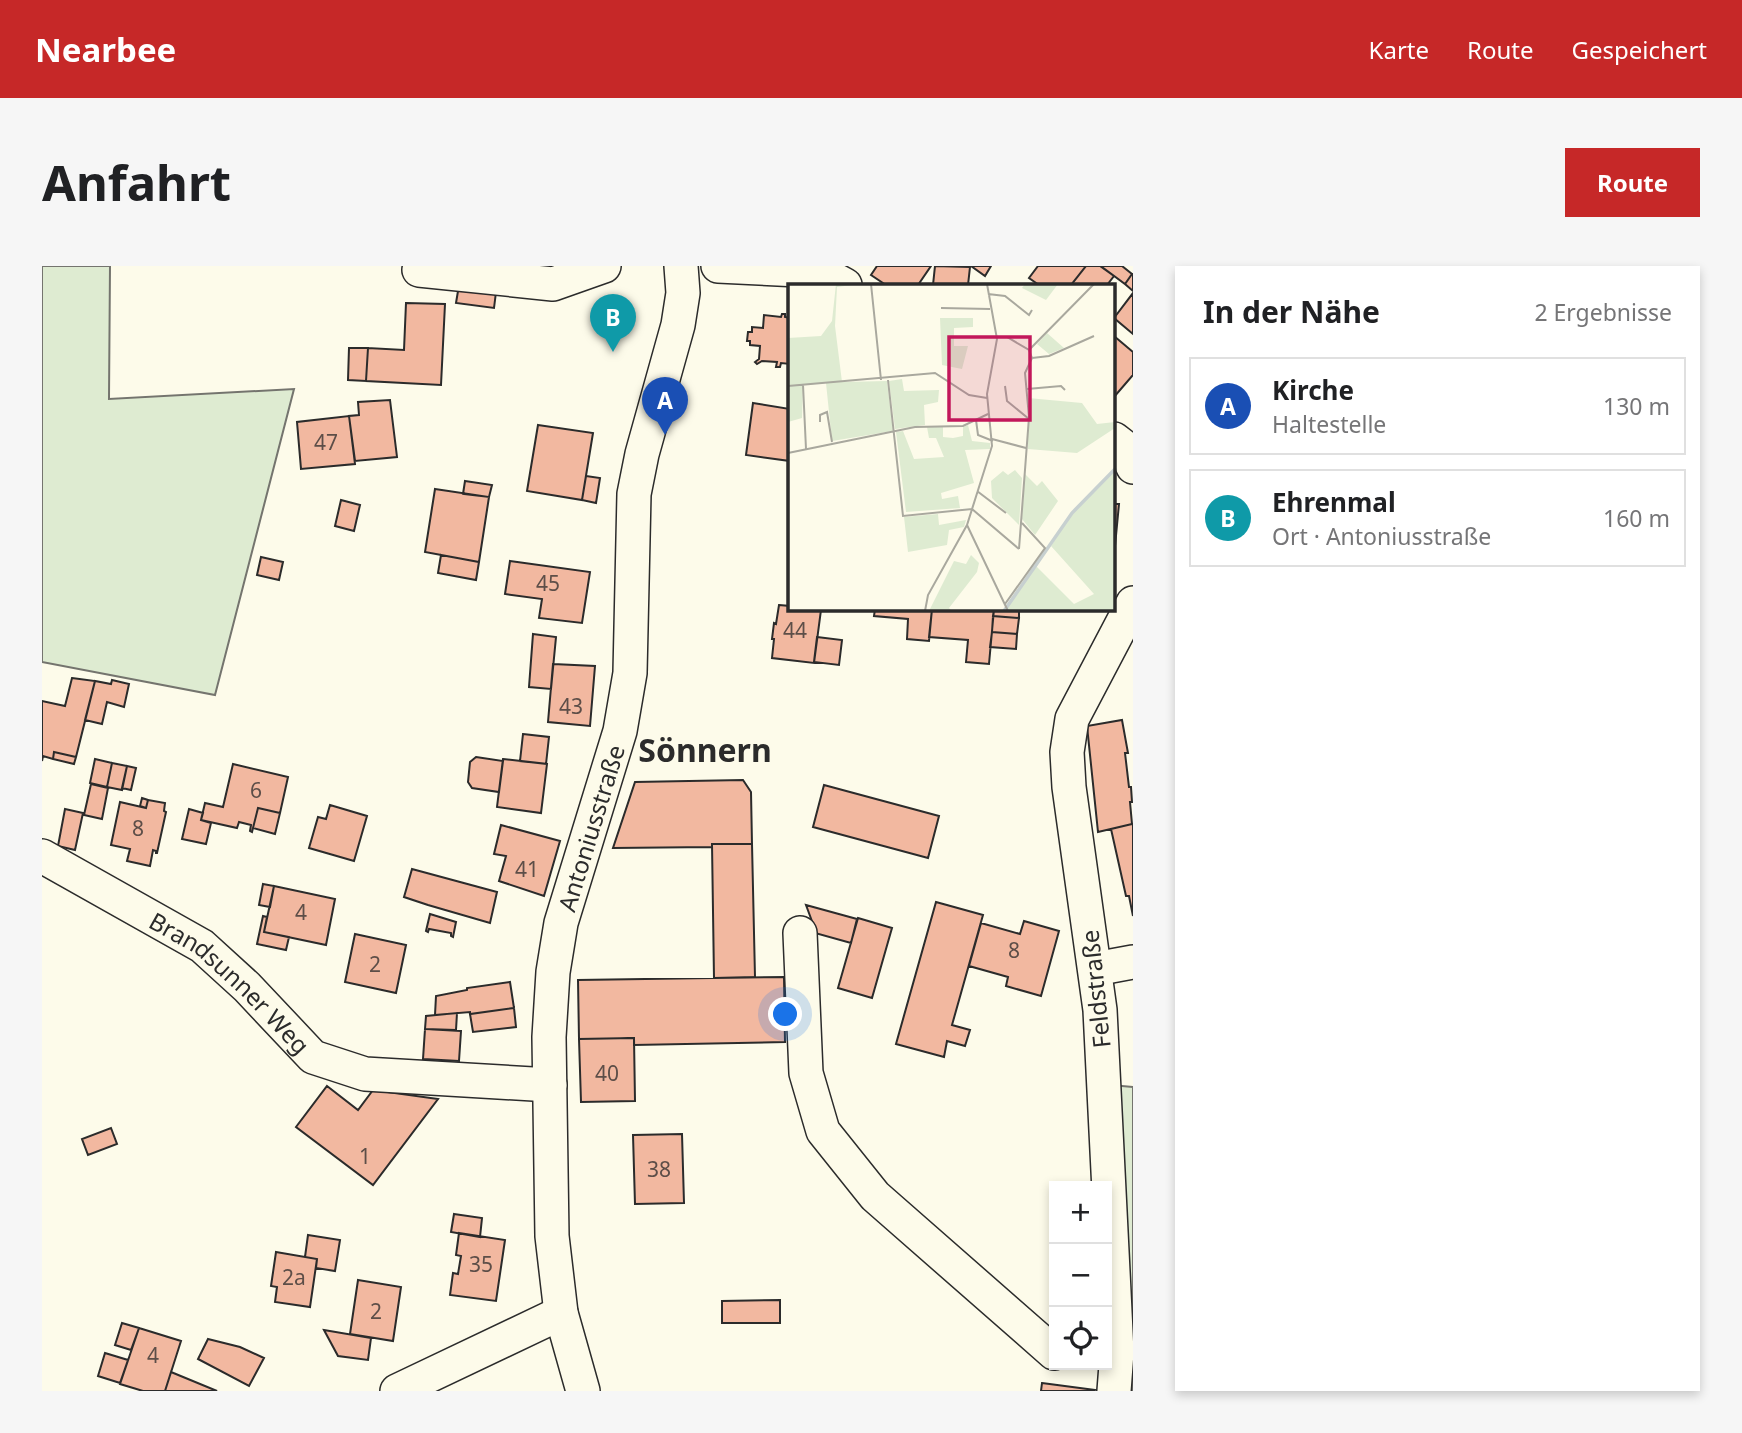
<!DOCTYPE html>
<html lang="de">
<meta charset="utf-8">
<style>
body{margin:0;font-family:"Noto Sans",sans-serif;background:#f6f6f6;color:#202124}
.controls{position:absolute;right:21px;bottom:21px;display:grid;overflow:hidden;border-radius:0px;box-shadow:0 4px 10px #0003}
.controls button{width:63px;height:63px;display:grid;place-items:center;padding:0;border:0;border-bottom:2px solid #e0e0e0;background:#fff;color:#202124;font:35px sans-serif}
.you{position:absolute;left:744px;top:749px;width:24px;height:24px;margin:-18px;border:5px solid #fff;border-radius:50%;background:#1a73e8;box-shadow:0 0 0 10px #1a73e833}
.badge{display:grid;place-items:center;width:46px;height:46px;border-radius:50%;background:#c62828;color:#fff;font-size:23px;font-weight:700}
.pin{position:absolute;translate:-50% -58px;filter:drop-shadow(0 2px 4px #0008)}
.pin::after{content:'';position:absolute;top:37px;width:24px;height:21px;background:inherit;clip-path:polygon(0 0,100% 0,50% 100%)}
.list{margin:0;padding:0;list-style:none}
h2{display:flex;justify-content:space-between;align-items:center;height:91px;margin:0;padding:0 28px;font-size:30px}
h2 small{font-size:23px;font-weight:400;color:#757577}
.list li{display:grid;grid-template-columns:46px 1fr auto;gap:21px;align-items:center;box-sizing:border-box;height:98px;margin:0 14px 14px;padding:0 14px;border:2px solid #e0e0e0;border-radius:0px}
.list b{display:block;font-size:26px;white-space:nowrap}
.list p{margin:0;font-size:23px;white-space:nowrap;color:#757577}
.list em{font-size:23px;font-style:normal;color:#757577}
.icon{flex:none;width:38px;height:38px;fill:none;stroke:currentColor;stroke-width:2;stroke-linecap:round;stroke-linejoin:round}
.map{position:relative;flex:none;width:1091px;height:1125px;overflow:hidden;border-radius:0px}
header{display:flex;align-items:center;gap:42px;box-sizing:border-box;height:98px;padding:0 35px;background:#c62828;color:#fff}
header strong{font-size:33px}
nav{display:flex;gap:38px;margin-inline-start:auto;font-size:24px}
.intro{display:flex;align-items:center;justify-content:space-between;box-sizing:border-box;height:168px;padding:0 42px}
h1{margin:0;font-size:49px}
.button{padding:18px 32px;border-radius:0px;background:#c62828;color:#fff;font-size:24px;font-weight:700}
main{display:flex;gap:42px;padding:0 42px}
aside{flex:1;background:#fff;border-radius:0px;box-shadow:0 4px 10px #0003}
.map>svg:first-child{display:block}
.green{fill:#deebd1;stroke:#74746e;stroke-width:2}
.building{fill:#f2b8a0;stroke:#2b2b2b;stroke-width:2}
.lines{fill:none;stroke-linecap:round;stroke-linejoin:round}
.minor-casing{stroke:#2b2b2b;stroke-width:36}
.minor{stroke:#fdfbea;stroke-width:33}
.labels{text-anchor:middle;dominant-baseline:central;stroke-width:5;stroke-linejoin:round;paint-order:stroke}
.number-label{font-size:21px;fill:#5d4e48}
.street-label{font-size:24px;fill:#2b2b2b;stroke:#fdfbea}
.district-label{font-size:32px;font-weight:bold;fill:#2b2b2b;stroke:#fdfbea}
.inset-river{fill:none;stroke:#c7d0d0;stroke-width:3.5}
.inset-road{fill:none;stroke:#a9a89e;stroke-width:2}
.view{fill:#c2185b;fill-opacity:0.15;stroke:#c2185b;stroke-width:3.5}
.inset-edge{fill:none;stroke:#2b2b2b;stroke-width:3.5}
</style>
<header>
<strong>Nearbee</strong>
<nav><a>Karte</a><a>Route</a><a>Gespeichert</a></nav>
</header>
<div class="intro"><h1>Anfahrt</h1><a class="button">Route</a></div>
<main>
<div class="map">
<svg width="1091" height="1125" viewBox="0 0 1091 1125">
<rect width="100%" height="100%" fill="#fdfbea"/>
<!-- green -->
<path class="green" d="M0 0H68L67 133 252 123 173 429 0 396Z
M1069 819 1091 821V1125H1077Z"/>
<!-- building -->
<path class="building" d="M835 0H889L876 19H844L829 9Z
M893 0 928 1 926 19H891Z
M929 0H949L943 10Z
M996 0H1044L1029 19H997L987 12Z
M1044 0H1058L1072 10 1065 19H1029Z
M1061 0H1080L1090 8 1083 18 1060 1Z
M1090 8H1091V25L1083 18Z
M418 13 455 18 452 42 414 37Z
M1091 27V68L1072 52Z
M364 37 403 38 399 119 324 115 326 82 362 84Z
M740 48H743V51L748 52V98L739 97 738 101H734L735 96 720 95 715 98 713 96 717 93 718 80 708 79V75H705L706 66H710V61L721 62 722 49 739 51Z
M1072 70 1091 86V109L1072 131Z
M307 82H326L324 115 306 114Z
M348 134 355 191 313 195 307 150 317 149 316 136Z
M711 137 748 143V195L704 189Z
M307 150 313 198 259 203 255 156Z
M496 159 551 167 540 234 485 225Z
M544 210 558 212 554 237 540 234Z
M423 215 450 219 447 231 421 228Z
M393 223 447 231 437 296 383 286Z
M299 234 318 239 312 265 293 260Z
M1072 238H1077L1073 280H1072Z
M399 289 437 296 434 314 396 307Z
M219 291 241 296 237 314 215 309Z
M468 295 548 306 540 357 497 352 500 333 463 328Z
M737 339 748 340V343L779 344 772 397 730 392 732 373H730L732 357 734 358Z
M833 343H890L887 375 865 373 866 353 832 350Z
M890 343H952L947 398 924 396 926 374 887 371Z
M952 343H977V352L951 350Z
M951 350 977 352 975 368 950 366Z
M950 366 975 368 974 383 948 381Z
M491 368 514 371 509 423 487 421Z
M775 371 800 374 797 399 772 396Z
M511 398 553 400 548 460 506 456Z
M30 412 53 415 34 491 12 486 11 493 1 490 0 495V435L23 440Z
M70 414 87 418 82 441 65 436 60 458 43 454 53 415 69 418Z
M1080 454 1086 487H1083L1087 521H1089L1090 536H1088L1090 558 1056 566 1045 460Z
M481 468 507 471 504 498 478 495Z
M12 486 34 491 32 498 11 493Z
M434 491 461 495 457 526 430 522 426 516 428 496Z
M53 493 70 497 65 521 48 517Z
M461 493 505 498 499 547 455 541Z
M70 497 85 500 80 524 65 521Z
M191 498 246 511 238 547 216 542 210 566 208 565 209 559 197 556 195 562 159 554 163 537 181 541Z
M85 500 94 502 89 524 80 522Z
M701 514 709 526 710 578H670V581L571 582 593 516Z
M49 518 66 522 60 553 42 549Z
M782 519 897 550 886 592 771 561Z
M100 532 106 534 104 542 98 540Z
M106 534 123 537 122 545 124 546 115 587H114V585L111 584 108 600 85 595 88 583 69 579 78 536 104 542Z
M288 539 325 550 312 595 267 582 276 551 284 553Z
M216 542 238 547 233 568 211 562Z
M23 543 41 547 33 584 16 580Z
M147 543 161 547 159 554 169 557 164 578 140 573Z
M1090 558H1091V650L1087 630H1084L1069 563Z
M459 559 518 575 502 630 457 615 464 590 452 588Z
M670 578H710L713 711 672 712Z
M370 603 455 626 448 657 386 639 362 631Z
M221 618 232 620 228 641 217 639Z
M232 620 293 633 284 679 222 666Z
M894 636 941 649 910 759 928 764 923 780 905 775 902 791 854 778Z
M764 639 815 653 809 677 773 667 771 658Z
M388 648 414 656 411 671 409 670V667L387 663 386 666 384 665Z
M221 650 225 651 222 666 247 671 244 684 215 678Z
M816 652 850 662 830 732 796 722Z
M982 655 1017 665 999 730 964 720 966 711 927 700 939 657 978 668Z
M313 668 364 679 354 727 303 716Z
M742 711 743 776 592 779V772L537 773 536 714Z
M468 716 472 742 428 748V746L393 749 394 730 425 724V722Z
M472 742 474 761 431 766 428 748Z
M415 747 414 764 383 763 384 750Z
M383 763 419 765 417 795 381 793Z
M592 772 593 835 539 836 537 773Z
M285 820 316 844 331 824 396 833 331 919 254 861Z
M69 862 75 878 46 889 40 873Z
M640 868 642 937 593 938 591 869Z
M412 948 440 952 438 971 409 966Z
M417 967 463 974 454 1035 408 1029 411 1007 416 1008 419 990 414 989Z
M266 969 298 974 293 1005 274 1002 275 993 263 991Z
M234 986 275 993 268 1041 233 1036 235 1021 229 1020Z
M316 1014 359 1021 351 1075 308 1068Z
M738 1034V1057H680V1035Z
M80 1057 97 1062 89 1084 73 1079Z
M97 1062 139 1075 123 1125H101L78 1118Z
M282 1064 329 1072 326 1094 296 1090Z
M166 1073 198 1081 222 1092 207 1120 156 1093Z
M63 1087 86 1094 78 1117 56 1110Z
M129 1106 175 1125H123Z
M1000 1117 1053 1124 1052 1125H999Z"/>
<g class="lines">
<!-- minor casing -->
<g class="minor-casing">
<g id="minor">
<path d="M676 0 777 5 803 19"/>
<path d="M377 4 511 18 562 0"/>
<path d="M1072 173 1081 180 1091 201"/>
<path id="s1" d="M0 590 160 680 205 721 271 791 323 808 508 819"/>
<path d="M758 667 764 807 781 865 833 930 1012 1087"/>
<path d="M1053 703 1091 696"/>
<path d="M355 1125 519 1047"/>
<path id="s2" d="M541 1125 519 1047 510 970 507 771 511 706 519 657 578 465 588 407 592 228 600 188 636 59 641 27 639 0"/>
<path d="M1072 1125 1075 1086 1058 744 1027 521 1025 486 1030 453 1091 337"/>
</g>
</g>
<!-- minor -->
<use href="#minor" class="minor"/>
</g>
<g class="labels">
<!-- number labels -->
<g class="number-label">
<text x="284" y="176">47</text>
<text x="506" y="317">45</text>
<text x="753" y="364">44</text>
<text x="529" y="440">43</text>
<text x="214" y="524">6</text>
<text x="96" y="562">8</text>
<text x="485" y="603">41</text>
<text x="259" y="646">4</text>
<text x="972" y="684">8</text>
<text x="333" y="698">2</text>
<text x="565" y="807">40</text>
<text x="323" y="890">1</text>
<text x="617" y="903">38</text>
<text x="439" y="998">35</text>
<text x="252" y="1011">2a</text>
<text x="334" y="1045">2</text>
<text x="111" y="1089">4</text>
</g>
<!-- street labels -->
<g class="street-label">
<text stroke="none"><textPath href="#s2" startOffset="572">Antoniusstraße</textPath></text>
<text stroke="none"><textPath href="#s1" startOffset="228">Brandsunner Weg</textPath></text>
<text transform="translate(1053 723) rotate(-96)">Feldstraße</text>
</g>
<!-- district labels -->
<g class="district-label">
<text x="663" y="483">Sönnern</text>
</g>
</g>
<!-- overview -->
<g transform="translate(746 18)">
<rect width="327" height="327" fill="#fdfbea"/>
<path d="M48 0H72L49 3 47 42 54 98 99 97 105 147 44 157 38 99 15 101 14 134 0 138V54L33 52 44 37ZM237 0H270L258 16 234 4ZM152 34H185V43L166 44V62H180L174 85 154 81ZM259 49 276 64 261 70 249 60ZM114 95 116 107 151 106 150 118 136 121 137 141 107 145 101 97ZM240 114 294 119 309 140 327 138V144L289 169 240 165ZM180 141 184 157 202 159V165L177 166 186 199 153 209 154 215 170 212 172 224 118 228 108 148 115 147 126 175 156 173 148 154H141L139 143H155V153L165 154 175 152V143ZM227 186 234 194 231 241 204 214 203 197 215 187 220 191ZM327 186V327H221L219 323 248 282 286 320 306 310 263 262 283 231ZM237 190 249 202 254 197 270 217 247 251 234 235ZM150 230 151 241 178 236 176 243 161 246 159 261 120 268 116 233ZM183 271 191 279 189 288 161 324 164 327H141L166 277 178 280Z" fill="#deebd1"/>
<path class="inset-river" d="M216 327 284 229 328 184"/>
<path class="inset-road" d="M83 0 93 96M200 10 217 12 241 31 244 26M153 24 202 25M189 53H219L241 66 244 74M241 66 306 0M244 74 261 72 306 52M100 96 115 232 184 225 231 265M15 101 18 165M0 102 147 89 181 111 199 114M217 102 219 117 241 135M239 105 273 102 277 106M188 136 190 151 205 157M32 138V131L39 128 44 158M204 155 238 164M0 169 127 143 175 142 200 130M189 207 218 229M179 241 220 327M231 265 241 133 237 89 244 74M217 320 257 264 234 239M137 327 140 311 179 241 204 162 199 110 209 55 199 0"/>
<path class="view" d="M161 53H242V136H161Z"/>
<rect width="327" height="327" class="inset-edge"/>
</g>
</svg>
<div class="controls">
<button>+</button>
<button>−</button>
<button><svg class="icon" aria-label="locate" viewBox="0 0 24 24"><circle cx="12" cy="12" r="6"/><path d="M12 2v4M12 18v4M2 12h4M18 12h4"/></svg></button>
</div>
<div class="you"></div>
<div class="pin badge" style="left:623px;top:169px;background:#1a4fb4">A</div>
<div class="pin badge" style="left:571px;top:86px;background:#0f9aa8">B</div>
</div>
<aside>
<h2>In der Nähe<small>2 Ergebnisse</small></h2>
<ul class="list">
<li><span class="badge" style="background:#1a4fb4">A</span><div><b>Kirche</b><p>Haltestelle</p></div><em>130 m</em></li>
<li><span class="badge" style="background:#0f9aa8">B</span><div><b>Ehrenmal</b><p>Ort · Antoniusstraße</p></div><em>160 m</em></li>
</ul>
</aside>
</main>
